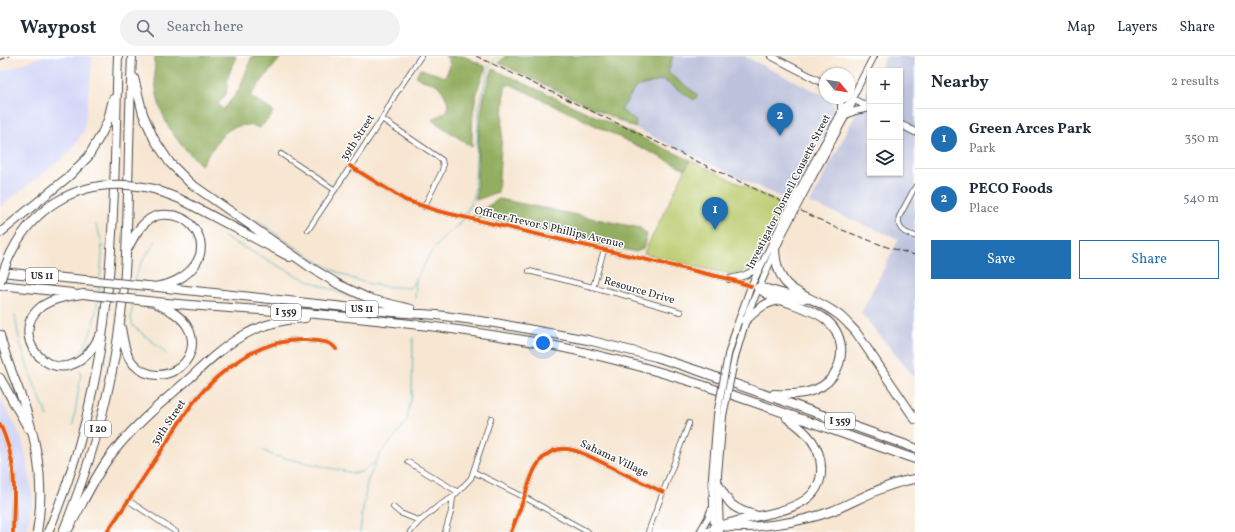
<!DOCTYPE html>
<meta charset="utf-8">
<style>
body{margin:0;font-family:Vollkorn,serif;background:#f2f2f3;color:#1f2937}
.controls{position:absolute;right:12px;top:12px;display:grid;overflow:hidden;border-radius:0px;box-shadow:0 1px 3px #0004}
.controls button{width:36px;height:36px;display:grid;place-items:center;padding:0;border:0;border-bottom:1px solid #e0e1e3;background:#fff;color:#1f2937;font:20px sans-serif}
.compass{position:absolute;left:819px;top:12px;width:36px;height:36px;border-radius:50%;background:#fff;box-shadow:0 1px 3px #0004;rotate:120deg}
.you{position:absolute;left:543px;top:287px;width:14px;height:14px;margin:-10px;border:3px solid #fff;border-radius:50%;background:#1a73e8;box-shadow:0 0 0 6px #1a73e833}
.badge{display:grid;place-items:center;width:26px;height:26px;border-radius:50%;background:#1f6fb2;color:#fff;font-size:13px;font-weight:700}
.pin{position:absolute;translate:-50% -33px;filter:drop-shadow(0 1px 2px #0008)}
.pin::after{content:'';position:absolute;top:21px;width:14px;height:12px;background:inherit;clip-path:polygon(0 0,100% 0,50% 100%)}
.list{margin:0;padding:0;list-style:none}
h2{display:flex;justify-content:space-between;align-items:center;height:52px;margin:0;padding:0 16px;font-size:17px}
h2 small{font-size:13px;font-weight:400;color:#747a83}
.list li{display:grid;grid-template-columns:26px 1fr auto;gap:12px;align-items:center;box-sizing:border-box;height:60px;padding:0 16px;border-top:1px solid #e0e1e3}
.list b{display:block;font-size:15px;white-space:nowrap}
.list p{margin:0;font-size:13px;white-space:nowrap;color:#747a83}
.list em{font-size:13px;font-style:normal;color:#747a83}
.actions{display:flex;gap:8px;padding:12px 16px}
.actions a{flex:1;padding:9px 0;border:1px solid #1f6fb2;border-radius:0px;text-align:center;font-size:14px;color:#1f6fb2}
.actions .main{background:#1f6fb2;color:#fff}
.icon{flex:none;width:22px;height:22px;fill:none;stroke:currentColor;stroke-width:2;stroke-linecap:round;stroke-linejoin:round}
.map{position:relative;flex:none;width:915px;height:476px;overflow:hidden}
header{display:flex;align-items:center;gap:24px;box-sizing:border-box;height:56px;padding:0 20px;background:#fff;border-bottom:1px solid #e0e1e3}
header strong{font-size:19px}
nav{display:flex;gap:22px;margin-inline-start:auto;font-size:14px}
.search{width:280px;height:36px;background:#f2f2f3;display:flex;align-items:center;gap:10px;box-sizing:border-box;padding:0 14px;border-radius:22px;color:#747a83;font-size:15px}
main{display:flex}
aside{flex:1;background:#fff}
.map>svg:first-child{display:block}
.built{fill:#d6d8f8}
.industrial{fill:#bec3dd}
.green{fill:#baca6c;stroke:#727a4c}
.forest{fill:#93ae60;stroke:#5f6c46}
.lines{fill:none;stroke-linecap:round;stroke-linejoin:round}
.stream{stroke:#3daeb4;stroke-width:1}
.street-casing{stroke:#4a4744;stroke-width:6}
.secondary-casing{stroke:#4a4744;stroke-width:8}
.highway-casing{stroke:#4a4744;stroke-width:10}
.street{stroke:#fff;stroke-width:4.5}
.secondary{stroke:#fff;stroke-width:6}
.highway{stroke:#fff;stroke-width:8}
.rail{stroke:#2b2b2b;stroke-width:1;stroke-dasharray:6 3;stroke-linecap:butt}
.secondary-bridge-casing{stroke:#4a4744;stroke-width:8;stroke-linecap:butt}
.highway-bridge-casing{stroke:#4a4744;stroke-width:10;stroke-linecap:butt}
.secondary-bridge{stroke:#fff;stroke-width:6}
.highway-bridge{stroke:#fff;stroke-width:8}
.cycleway-casing{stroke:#fff;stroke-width:6}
.cycleway{stroke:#e8590c;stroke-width:4}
.labels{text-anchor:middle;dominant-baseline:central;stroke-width:3;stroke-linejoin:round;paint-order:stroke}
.shield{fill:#fff;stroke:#6b6b6b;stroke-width:1}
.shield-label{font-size:10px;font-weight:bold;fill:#2b2b2b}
.street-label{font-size:11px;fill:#2b2b2b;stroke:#fff}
</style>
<header>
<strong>Waypost</strong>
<div class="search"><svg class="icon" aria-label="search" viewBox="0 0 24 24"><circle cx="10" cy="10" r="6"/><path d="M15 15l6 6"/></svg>Search here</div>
<nav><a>Map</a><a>Layers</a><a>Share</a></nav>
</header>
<main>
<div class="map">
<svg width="915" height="476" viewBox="0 0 915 476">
<rect width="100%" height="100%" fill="#fff"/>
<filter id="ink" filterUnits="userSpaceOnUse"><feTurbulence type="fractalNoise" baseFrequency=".025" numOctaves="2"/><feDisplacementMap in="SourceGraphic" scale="8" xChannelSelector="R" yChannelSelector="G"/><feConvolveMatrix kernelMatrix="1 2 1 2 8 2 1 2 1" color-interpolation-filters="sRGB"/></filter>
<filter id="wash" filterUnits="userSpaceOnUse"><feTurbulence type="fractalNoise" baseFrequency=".012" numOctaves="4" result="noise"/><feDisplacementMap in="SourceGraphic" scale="16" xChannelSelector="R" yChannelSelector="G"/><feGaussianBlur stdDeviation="0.9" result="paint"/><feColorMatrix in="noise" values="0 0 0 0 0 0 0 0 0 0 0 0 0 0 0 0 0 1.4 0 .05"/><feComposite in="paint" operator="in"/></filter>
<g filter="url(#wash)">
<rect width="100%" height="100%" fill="#f7e6d2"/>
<!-- built -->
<path class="built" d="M44 0H93L84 75 70 96 0 151V16Z
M0 342 21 380 28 408 33 444 26 476H0Z"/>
<!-- industrial -->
<path class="industrial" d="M673 0H744L825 40V42L832 43 836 56 788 145 635 72 636 65 621 54 636 31 663 24 693 44 698 39 667 17Z
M886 0H915V322L861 257 899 183 810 147 870 30V117H900V15H878Z"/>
<!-- green -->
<path class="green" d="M690 104 786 150 758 205 746 214 739 217 730 218 664 204 644 197Z"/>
<!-- forest -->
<path class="forest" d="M155 0H236L228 21 226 38 218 48 223 54 239 34 252 0H281V1L250 40 273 55 271 61 259 72C250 67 234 69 226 76 217 84 208 100 201 109 192 100 183 92 176 82 158 58 153 29 155 0Z
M445 0H464L486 11C473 40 472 59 472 91L432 64 447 55 449 49C446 42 443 34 437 29 431 25 421 26 416 20L419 14 421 13 445 21C449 13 453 6 445 0Z
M505 0H673L668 17 698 39 694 44 663 24 636 31 621 54 636 65 635 72 499 7Z
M493 13 690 104 685 113 510 28 505 31 498 136 476 144C478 104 476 49 493 13Z
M499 143 640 172 647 178 643 193 636 196 474 159Z"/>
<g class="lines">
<!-- stream -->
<path class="stream" d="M464 160 474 141 479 51 489 11 498 0
M257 164C291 188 334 222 376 229 387 231 399 231 410 232L416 223
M95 168C105 188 102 199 100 221
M224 181 298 220 350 241
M135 225C137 210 148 197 156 185
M99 235V229
M134 239V233
M415 242 416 223 430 198 444 181 459 168 462 163
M133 247 131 262 133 270 163 294 166 298
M15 259C19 295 34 328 48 361
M68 304C71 303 75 302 77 300 90 288 96 259 98 243
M73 369 81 318 80 314
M264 395 275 400 353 417 361 416 375 406
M360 476 367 426 378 401 406 367 412 339 413 282"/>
</g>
</g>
<g filter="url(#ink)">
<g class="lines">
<!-- street casing -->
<g class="street-casing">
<path id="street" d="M382 63 442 104 443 110 442 115 424 151
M281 98 335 134
M350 110 405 144 438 155 729 223 751 230
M915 131 899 161C897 173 904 177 915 180
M308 174 382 63 395 39 421 0
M529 215 620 238 681 256
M593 231 604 194
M0 368C18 408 14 434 13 476
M408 406 458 436
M474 416 524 441 588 476
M129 445 176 476
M393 451 400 457 420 465
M107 476C125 450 142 424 159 398 170 381 181 363 193 347 220 313 260 282 306 284 316 285 330 284 336 293
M410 476 420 465 438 450 453 441 471 422 491 362
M445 476 451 456 453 441
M511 476C517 461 523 446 528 430 531 423 533 414 538 408 559 378 587 400 611 411 628 420 646 428 663 436
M648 476 689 367
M702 476 714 472"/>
</g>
<!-- secondary casing -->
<g class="secondary-casing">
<path id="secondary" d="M771 0 825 28
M849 41 870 52
M838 42 841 48V56
M846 59 855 55 870 52
M900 68 915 76
M808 117 841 57 852 42 874 0
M813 120 852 48V42
M729 223C742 221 751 218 760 209
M728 299 737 269 751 230 778 175
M735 301 749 254 783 177
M700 476 708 462 711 454
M714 476 712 421 717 359
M720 476 718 419 723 360"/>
</g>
<!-- highway casing -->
<g class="highway-casing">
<path id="highway" d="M134 22 143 58 154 83 170 107 190 127 310 211 338 228 370 243 411 253
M154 133 180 143 290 201
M0 177 68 121 88 101 102 77 108 64 113 43
M775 193C777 240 805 235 836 257 844 262 850 270 856 276L915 363
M127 194C132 184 137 173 146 166 152 160 161 158 169 159 179 159 187 164 193 171 215 198 187 226 159 230
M0 216 85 224
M0 229 72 237
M148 230 392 256 437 259 495 267 588 284 656 301 699 315 915 392
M758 232C783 253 836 248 841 291 842 302 839 311 833 320 819 339 794 339 774 338
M758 232 767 233 803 243
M83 238C69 240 54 242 42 250 0 281 65 351 100 279
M147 245C199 251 252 253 305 257 390 265 476 274 560 291 682 316 798 363 915 403
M745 265C757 254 764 246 781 244
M121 272C123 282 124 293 129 302 153 340 209 307 187 270 180 259 168 253 157 248
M0 279C6 306 19 331 27 357 39 395 44 437 37 476
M0 322 28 372
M718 428C729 448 732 453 755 459
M720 470C751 474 803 466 832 455 859 444 886 427 915 423
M721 470C753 456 825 460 821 410 820 388 804 373 787 362
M69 472C82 449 93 424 108 403 131 372 161 347 190 322 206 307 223 291 242 280 261 269 283 263 305 262
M48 476C68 430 83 381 93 332 116 223 114 110 118 0
M63 476C90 409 111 338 120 266 126 223 127 179 128 136 129 91 130 45 132 0"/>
</g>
<!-- street -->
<use href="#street" class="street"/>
<!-- secondary -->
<use href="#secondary" class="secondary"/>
<!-- highway -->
<use href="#highway" class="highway"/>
<!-- rail -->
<path class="rail" d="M476 0 837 172 887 191 915 199
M0 4 10 0"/>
<!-- secondary-bridge casing -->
<g class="secondary-bridge-casing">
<path id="secondary-bridge" d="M778 175 808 117
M783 177 813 120
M717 359 728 299
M723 360 735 301"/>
</g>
<!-- highway-bridge casing -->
<g class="highway-bridge-casing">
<path id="highway-bridge" d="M85 224 148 230
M0 226C21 153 78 116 154 133
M83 238 147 245"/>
</g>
<!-- secondary-bridge -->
<use href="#secondary-bridge" class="secondary-bridge"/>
<!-- highway-bridge -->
<use href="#highway-bridge" class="highway-bridge"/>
<!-- cycleway casing -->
<g class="cycleway-casing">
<path id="cycleway" d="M350 110 405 144 438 155 729 223 751 230
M0 368C18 408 14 434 13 476
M107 476C125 450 142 424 159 398 170 381 181 363 193 347 220 313 260 282 306 284 316 285 330 284 336 293
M511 476C517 461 523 446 528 430 531 423 533 414 538 408 559 378 587 400 611 411 628 420 646 428 663 436"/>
</g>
<!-- cycleway -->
<use href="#cycleway" class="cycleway"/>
</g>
</g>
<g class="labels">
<!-- shield labels -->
<g class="shield">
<rect x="26" y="212" width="32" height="16" rx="3"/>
<rect x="346" y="245" width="32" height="16" rx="3"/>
<rect x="271" y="248" width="30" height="16" rx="3"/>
<rect x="825" y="357" width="30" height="16" rx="3"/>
<rect x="85" y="365" width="26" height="16" rx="3"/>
</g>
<g class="shield-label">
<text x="42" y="220">US 11</text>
<text x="362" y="253">US 11</text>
<text x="286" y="256">I 359</text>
<text x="840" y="365">I 359</text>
<text x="98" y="373">I 20</text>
</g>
<!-- street labels -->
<g class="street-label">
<text transform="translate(358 82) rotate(-57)">39th Street</text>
<text transform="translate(789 136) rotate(-63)">Investigator Dornell Cousette Street</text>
<text transform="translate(549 172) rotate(13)">Officer Trevor S Phillips Avenue</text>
<text transform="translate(639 235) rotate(16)">Resource Drive</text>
<text transform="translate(169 367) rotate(-56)">39th Street</text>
<text transform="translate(614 403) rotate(25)">Sahama Village</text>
</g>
</g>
</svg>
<div class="controls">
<button>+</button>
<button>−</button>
<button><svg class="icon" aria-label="layers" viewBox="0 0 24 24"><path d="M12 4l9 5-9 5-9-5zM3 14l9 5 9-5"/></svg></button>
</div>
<svg class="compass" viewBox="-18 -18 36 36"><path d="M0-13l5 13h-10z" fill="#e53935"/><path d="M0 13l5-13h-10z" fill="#747a83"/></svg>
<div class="you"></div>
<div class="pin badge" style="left:715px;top:174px">1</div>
<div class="pin badge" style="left:780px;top:80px">2</div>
</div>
<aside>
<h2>Nearby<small>2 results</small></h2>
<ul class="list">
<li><span class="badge">1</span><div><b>Green Arces Park</b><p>Park</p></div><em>350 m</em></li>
<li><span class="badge">2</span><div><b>PECO Foods</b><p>Place</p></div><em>540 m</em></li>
</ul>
<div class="actions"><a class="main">Save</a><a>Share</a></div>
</aside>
</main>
